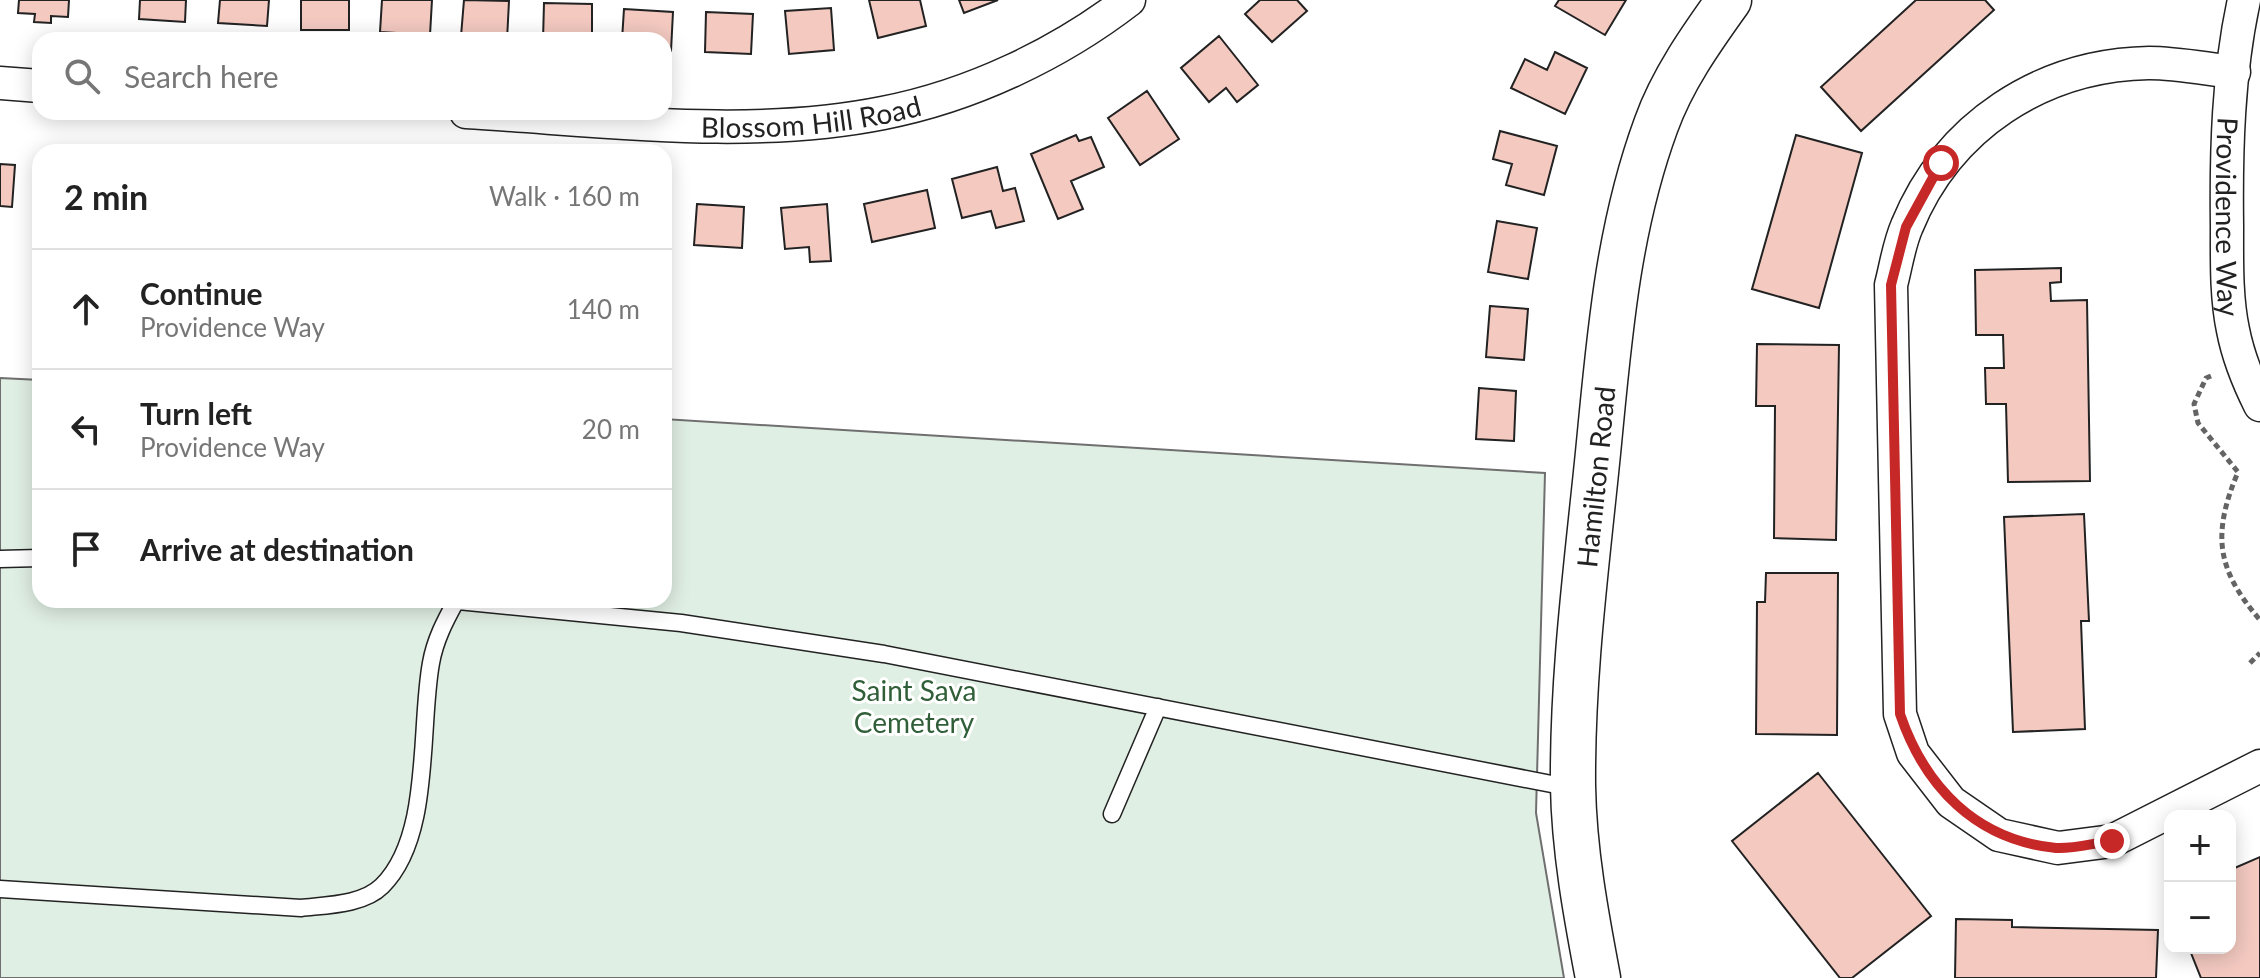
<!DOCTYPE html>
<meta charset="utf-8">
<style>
body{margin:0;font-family:Lato,sans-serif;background:#f2f2f2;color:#222}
.controls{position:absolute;right:24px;bottom:24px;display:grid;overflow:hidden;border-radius:16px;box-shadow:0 4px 20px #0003}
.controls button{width:72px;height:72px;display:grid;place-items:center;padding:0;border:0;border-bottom:2px solid #e0e0e0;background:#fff;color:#222;font:40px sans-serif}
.stop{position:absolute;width:24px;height:24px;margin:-18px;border:6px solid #c62828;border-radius:50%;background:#fff}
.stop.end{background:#c62828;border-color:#fff;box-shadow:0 2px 8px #0008}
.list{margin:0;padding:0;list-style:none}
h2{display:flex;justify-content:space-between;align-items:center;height:104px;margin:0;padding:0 32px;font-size:34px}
h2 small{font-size:26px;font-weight:400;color:#767676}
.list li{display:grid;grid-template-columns:52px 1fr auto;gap:24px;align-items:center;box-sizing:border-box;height:120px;padding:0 32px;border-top:2px solid #e0e0e0}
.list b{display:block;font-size:30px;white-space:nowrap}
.list p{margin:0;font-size:26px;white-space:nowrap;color:#767676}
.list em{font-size:26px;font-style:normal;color:#767676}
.icon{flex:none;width:44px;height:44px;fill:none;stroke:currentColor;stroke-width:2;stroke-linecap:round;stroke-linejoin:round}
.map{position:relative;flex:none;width:2260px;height:978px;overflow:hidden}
.search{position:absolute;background:#fff;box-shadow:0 4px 20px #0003;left:32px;top:32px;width:640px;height:88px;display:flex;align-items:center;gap:20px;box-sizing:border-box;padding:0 28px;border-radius:24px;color:#767676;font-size:30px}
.panel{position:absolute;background:#fff;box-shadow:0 4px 20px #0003;left:32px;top:144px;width:640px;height:464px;border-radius:24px}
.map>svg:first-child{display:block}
.green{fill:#e0efe3;stroke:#6f6f6f;stroke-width:2}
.building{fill:#f3c9c0;stroke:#222;stroke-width:2}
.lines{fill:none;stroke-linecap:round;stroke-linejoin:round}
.lane-casing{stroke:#222;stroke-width:19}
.street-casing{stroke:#222;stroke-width:35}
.secondary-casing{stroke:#222;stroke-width:47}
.path{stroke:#646464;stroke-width:5;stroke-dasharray:6 4;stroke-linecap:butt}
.lane{stroke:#fff;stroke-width:16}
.street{stroke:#fff;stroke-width:32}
.secondary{stroke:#fff;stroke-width:44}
.route{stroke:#c62828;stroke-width:10}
.labels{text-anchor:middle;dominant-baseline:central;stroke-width:6;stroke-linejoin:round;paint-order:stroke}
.street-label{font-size:28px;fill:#222;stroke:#fff}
.park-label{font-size:28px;fill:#2f5e38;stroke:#fff}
</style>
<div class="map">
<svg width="2260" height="978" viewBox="0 0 2260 978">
<rect width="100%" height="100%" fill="#fff"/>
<!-- green -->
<path class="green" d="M0 378 40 380V600H664V419L1545 473 1536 813 1564 978H0Z"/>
<!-- building -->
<path class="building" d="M19 0H69L68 17 51 16V23L34 22 35 14 18 13Z
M140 0H186L185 22 139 19Z
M220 0H269L267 26 218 23Z
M301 0H349V30H301Z
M382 0H432L430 35 380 32Z
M464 0 509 1 507 40 461 36Z
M869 0H920L926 26 878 38Z
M959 0H998L964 13Z
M1260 0H1297L1307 11 1272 42 1245 14Z
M1559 0H1626L1605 35 1555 6Z
M1916 0H1985L1994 10 1861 131 1821 87Z
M544 3 592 4V40H543Z
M831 8 834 50 789 54 785 11Z
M624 9 673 12 671 51H664V40H622Z
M706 12 753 14 751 54 705 52Z
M1219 36 1258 85 1237 102 1226 88 1209 102 1181 68Z
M1555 52 1587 68 1565 114 1511 88 1525 59 1547 70Z
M1147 91 1179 139 1140 165 1108 118Z
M1500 131 1557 146 1544 195 1506 185 1512 164 1493 159Z
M1076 135 1079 141 1091 137 1104 167 1071 181 1083 209 1058 219 1031 154Z
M1796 135 1862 153 1819 308 1752 289Z
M0 164 15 165 12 207 0 206Z
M997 167 1003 191 1015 188 1024 221 996 228 991 211 962 218 952 179Z
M927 190 935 228 872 242 864 204Z
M697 204 744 207 742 248 694 245Z
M827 204 831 261 810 262 809 247 785 249 781 208Z
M1497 221 1537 228 1528 279 1488 272Z
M2061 268V282L2050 283 2051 301 2087 300 2090 481 2008 482 2006 404H1986L1985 368H2004L2003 335H1976L1975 270Z
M1490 306 1528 309 1524 360 1486 357Z
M1757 344 1839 345 1836 540 1774 538 1775 406H1756Z
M1479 388 1516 391 1514 441 1476 439Z
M2084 514 2089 621H2081L2085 729 2013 732 2004 517Z
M1766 573H1838L1837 735 1756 734 1757 602H1765Z
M1818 773 1931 916 1852 978H1840L1732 841Z
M2260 857V978H2201L2189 948H2230V870Z
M1956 919 2012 920V927L2158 930 2156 978H1955Z"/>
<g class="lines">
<!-- lane casing -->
<g class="lane-casing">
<path id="lane" d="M0 559 40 558
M448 600 681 623 884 654 1572 788
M1112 814 1158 707
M0 889 301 908C326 905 363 905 382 886 432 837 419 728 431 663 435 640 445 621 456 601"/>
</g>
<!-- street casing -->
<g class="street-casing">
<g id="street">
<path id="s1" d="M2244 0C2228 73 2226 152 2227 226 2227 260 2226 297 2233 330 2238 356 2248 381 2260 405"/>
<path d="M2234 72C2206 69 2177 63 2149 63 2041 65 1948 126 1907 226 1899 244 1896 266 1891 285L1900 714 1913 753 1951 802 1999 835 2058 848 2112 841 2260 766"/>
<path d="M0 83 40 86"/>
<path id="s2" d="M466 112C603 120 748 140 883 113 971 96 1059 54 1129 0"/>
</g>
</g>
<!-- secondary casing -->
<g class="secondary-casing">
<g id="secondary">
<path id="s3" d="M1598 978C1586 915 1574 850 1573 786 1572 674 1587 563 1598 453 1609 341 1617 231 1656 125 1672 80 1701 39 1729 0"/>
</g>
</g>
<!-- path -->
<path class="path" d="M2211 376 2206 378 2194 404 2198 423 2238 472C2212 534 2216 569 2260 620
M2250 663 2260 653"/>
<!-- lane -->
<use href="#lane" class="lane"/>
<!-- street -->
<use href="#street" class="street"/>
<!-- secondary -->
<use href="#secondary" class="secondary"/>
</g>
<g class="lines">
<!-- route -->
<path class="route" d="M1941 163 1906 227 1891 285 1900 714C1925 787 1976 840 2056 848 2074 849 2094 843 2112 841"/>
</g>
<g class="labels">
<!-- street labels -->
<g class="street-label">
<text stroke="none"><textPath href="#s2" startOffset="346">Blossom Hill Road</textPath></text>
<text stroke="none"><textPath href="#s1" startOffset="218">Providence Way</textPath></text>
<text stroke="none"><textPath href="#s3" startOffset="504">Hamilton Road</textPath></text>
</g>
<!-- park labels -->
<g class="park-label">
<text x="914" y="690">Saint Sava<tspan x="914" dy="32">Cemetery</tspan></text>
</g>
</g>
</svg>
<div class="controls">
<button>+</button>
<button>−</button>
</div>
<div class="stop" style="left:1941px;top:163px"></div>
<div class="stop end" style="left:2112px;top:841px"></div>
<div class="search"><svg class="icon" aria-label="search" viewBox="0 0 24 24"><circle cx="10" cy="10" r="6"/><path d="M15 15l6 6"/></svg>Search here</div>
<section class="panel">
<h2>2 min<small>Walk · 160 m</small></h2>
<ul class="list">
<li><svg class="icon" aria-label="ahead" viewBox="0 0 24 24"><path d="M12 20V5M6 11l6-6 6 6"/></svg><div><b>Continue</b><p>Providence Way</p></div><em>140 m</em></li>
<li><svg class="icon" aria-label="left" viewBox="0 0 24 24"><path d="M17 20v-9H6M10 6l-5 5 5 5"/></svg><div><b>Turn left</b><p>Providence Way</p></div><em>20 m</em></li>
<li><svg class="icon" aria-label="arrive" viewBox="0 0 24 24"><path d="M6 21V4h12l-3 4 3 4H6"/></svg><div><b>Arrive at destination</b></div></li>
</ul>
</section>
</div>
